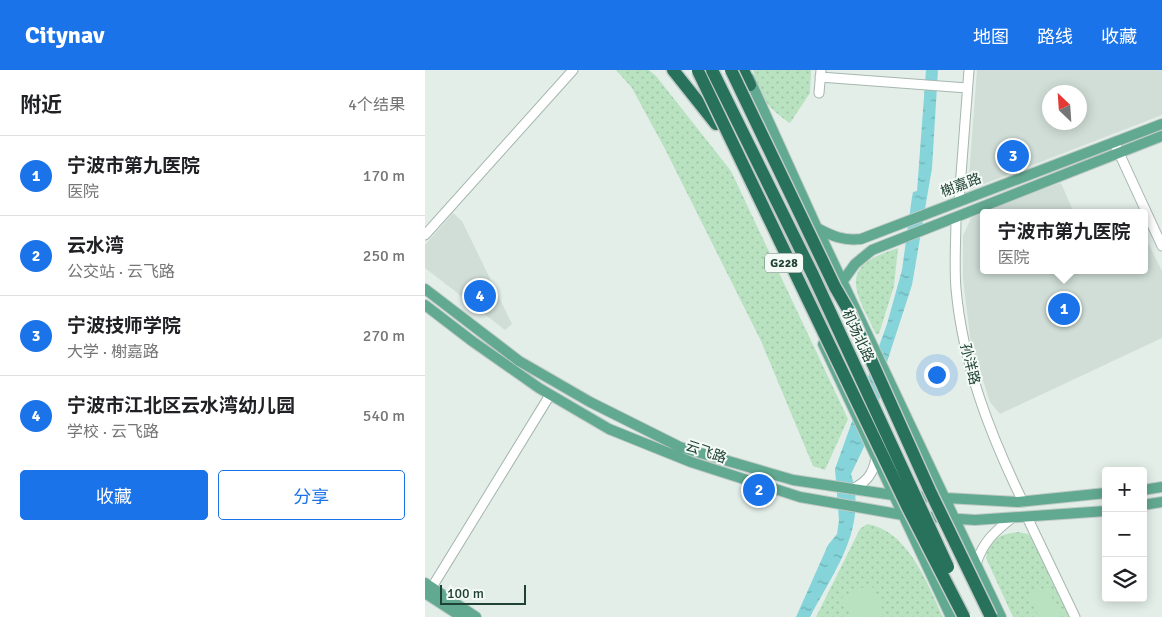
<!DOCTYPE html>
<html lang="zh">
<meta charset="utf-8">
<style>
body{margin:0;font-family:Signika,"Noto Sans SC",sans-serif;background:#f6f6f6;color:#202124}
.controls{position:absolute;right:15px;bottom:15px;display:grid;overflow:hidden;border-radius:5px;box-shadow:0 2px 12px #0003}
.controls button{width:45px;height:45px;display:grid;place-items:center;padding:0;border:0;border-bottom:1px solid #e0e0e0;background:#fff;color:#202124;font:25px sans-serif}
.compass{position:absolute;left:617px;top:15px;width:45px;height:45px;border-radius:50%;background:#fff;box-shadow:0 2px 12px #0003;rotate:335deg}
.scale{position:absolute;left:15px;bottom:12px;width:86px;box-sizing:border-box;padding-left:5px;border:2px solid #204236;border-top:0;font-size:14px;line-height:18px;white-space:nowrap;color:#204236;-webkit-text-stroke:4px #f4faf6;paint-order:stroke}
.you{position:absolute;left:511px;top:304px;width:18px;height:18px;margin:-12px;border:4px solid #fff;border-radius:50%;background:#1a73e8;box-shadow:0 0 0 8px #1a73e833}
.badge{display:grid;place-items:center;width:32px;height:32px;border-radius:50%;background:#1a73e8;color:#fff;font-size:16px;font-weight:700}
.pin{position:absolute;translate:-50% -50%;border:2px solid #fff;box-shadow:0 1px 5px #0006}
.popup{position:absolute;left:555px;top:139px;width:168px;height:65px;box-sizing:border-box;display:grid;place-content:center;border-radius:5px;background:#fff;filter:drop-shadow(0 1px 4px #0005);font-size:16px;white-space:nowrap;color:#757577}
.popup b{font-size:19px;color:#202124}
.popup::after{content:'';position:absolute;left:50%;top:100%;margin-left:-10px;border:10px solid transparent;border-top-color:#fff}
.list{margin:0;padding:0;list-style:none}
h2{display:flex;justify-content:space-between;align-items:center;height:65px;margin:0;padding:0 20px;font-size:21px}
h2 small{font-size:16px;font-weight:400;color:#757577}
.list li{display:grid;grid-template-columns:32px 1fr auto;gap:15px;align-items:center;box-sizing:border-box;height:80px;padding:0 20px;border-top:1px solid #e0e0e0}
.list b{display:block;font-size:19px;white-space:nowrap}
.list p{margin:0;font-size:16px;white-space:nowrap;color:#757577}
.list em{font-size:16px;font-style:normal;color:#757577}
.actions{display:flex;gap:10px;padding:15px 20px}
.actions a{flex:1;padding:11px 0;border:1px solid #1a73e8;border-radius:5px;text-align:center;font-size:18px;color:#1a73e8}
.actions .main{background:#1a73e8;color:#fff}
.icon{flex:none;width:28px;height:28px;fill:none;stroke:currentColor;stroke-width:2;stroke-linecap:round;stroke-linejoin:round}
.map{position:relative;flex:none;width:737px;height:547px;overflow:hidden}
header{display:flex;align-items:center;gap:30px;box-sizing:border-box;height:70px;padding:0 25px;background:#1a73e8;color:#fff}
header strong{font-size:24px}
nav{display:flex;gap:28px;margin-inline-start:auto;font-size:18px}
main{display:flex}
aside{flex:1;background:#fff}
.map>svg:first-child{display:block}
.built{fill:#d0ded7;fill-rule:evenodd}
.grass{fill:url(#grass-dots)}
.garden{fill:#b9e2c1}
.water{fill:url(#water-ripples)}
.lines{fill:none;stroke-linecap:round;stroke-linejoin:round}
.minor-casing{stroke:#a5b7af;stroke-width:11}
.major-casing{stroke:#c1cac7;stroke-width:12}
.highway-casing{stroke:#c1cac7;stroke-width:15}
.minor{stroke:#fff;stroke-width:9}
.major{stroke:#62a991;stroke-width:10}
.highway{stroke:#28725c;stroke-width:12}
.highway-bridge-casing{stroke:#c1cac7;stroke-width:15;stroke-linecap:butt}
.highway-bridge{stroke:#28725c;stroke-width:12}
.labels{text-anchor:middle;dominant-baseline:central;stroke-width:4;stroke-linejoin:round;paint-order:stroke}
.shield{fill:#f4faf6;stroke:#607970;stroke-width:1}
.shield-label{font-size:12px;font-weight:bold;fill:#204236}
.street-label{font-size:14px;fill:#204236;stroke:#f4faf6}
</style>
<header>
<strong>Citynav</strong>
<nav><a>地图</a><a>路线</a><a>收藏</a></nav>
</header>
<main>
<aside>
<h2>附近<small>4个结果</small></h2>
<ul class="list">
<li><span class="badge">1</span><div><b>宁波市第九医院</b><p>医院</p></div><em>170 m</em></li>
<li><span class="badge">2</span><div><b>云水湾</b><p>公交站 · 云飞路</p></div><em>250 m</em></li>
<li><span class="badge">3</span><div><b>宁波技师学院</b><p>大学 · 榭嘉路</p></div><em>270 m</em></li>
<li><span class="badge">4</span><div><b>宁波市江北区云水湾幼儿园</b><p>学校 · 云飞路</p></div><em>540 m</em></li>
</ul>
<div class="actions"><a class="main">收藏</a><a>分享</a></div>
</aside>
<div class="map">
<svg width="737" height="547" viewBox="0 0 737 547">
<defs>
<pattern id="grass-dots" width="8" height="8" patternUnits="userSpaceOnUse" patternTransform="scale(1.25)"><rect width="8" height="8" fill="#b9e2c1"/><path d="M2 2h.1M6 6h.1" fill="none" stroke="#9fc3a6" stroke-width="1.8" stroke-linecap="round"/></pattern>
<pattern id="water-ripples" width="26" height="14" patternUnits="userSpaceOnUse" patternTransform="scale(1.25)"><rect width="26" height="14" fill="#84d4da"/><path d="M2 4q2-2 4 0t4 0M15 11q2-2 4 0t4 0" fill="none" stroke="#6caeb2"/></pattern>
</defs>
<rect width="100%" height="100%" fill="#e3eee8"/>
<!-- built -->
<path class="built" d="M552 0H737V45L543 120ZM654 22V52H624V22Z
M636 113 649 143H559V200H719V165L737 201V268L575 344 565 332 546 274 538 209V166L546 148 593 127Z
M28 143 37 151 87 254 80 260 0 198V175Z"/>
<!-- grass -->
<path class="grass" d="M191 0H224L231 6 306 101 423 349 400 400 388 396 336 271 240 79 207 18Z
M328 0H386L385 23 365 53C342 38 335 27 328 0Z
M473 178 469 216 454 264H451C429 219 412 197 473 178Z
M442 454C483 460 503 515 518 547H391L435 459Z
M593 462 603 464 610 472 646 547H588L561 488C564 469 576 464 593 462Z"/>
<!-- garden -->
<path class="garden" d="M446 514 459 543 450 547H426L417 527Z
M622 517 636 547H614L604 525Z"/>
<!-- water -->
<path class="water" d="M501 0H513L507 98 487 215 462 292 449 356 426 404C443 458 409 501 385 547H371L403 475 412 464 414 450 410 399 462 254 477 200 487 127 488 122 492 121Z"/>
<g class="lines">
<!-- minor casing -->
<g class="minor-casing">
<path id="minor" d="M395 7 542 18
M394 23 396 0
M689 72 737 176
M534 131 544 0
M531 147C531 170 529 195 531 219 538 295 565 364 598 432
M0 165 148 0
M427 419C442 412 448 404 451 388
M602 447 650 547
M551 494C558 472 569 462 587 448
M4 522 125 325"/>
</g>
<!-- major casing -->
<g class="major-casing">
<path id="major" d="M324 8 392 158 576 547
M392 158C407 166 418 171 436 169L737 54
M417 212 430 194 447 180 737 66
M0 219 94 291 165 332 255 377 368 410 468 425 593 432 681 423
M0 235 47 271 114 318 184 359 266 392 375 427 478 445 550 450 681 441
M398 274 526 547
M718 420 737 417
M718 435 737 432
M0 513 51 547
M0 523 37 547"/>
</g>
<!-- highway casing -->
<g class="highway-casing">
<path id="highway" d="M248 0 291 54
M318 0 325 15"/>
</g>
<!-- minor -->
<use href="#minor" class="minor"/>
<!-- major -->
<use href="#major" class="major"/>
<!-- highway -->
<use href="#highway" class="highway"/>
<!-- highway-bridge casing -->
<g class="highway-bridge-casing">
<path id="highway-bridge" d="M287 0 388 205 523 497
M306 0 410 217 425 243 505 421 566 547
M273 1 482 436 539 547"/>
</g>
<!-- highway-bridge -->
<use href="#highway-bridge" class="highway-bridge"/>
</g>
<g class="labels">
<!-- shield labels -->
<rect class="shield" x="340" y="183.5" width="38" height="19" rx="4"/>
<g class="shield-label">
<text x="359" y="193">G228</text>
</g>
<!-- street labels -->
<g class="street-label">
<text transform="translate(536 115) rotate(-21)">榭嘉路</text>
<text transform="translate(433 266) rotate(65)">机场北路</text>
<text transform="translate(545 294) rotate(76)">孙洋路</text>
<text transform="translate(281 382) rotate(19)">云飞路</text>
</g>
</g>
</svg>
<div class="controls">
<button>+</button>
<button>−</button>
<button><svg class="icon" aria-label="layers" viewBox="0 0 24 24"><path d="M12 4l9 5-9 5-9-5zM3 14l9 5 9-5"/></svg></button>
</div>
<svg class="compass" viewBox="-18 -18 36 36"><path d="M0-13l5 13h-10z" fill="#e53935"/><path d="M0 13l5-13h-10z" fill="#757577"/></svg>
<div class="scale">100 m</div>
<div class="you"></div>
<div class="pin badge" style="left:639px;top:239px">1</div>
<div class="popup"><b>宁波市第九医院</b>医院</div>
<div class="pin badge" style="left:334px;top:420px">2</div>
<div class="pin badge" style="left:588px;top:86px">3</div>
<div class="pin badge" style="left:55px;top:226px">4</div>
</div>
</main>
